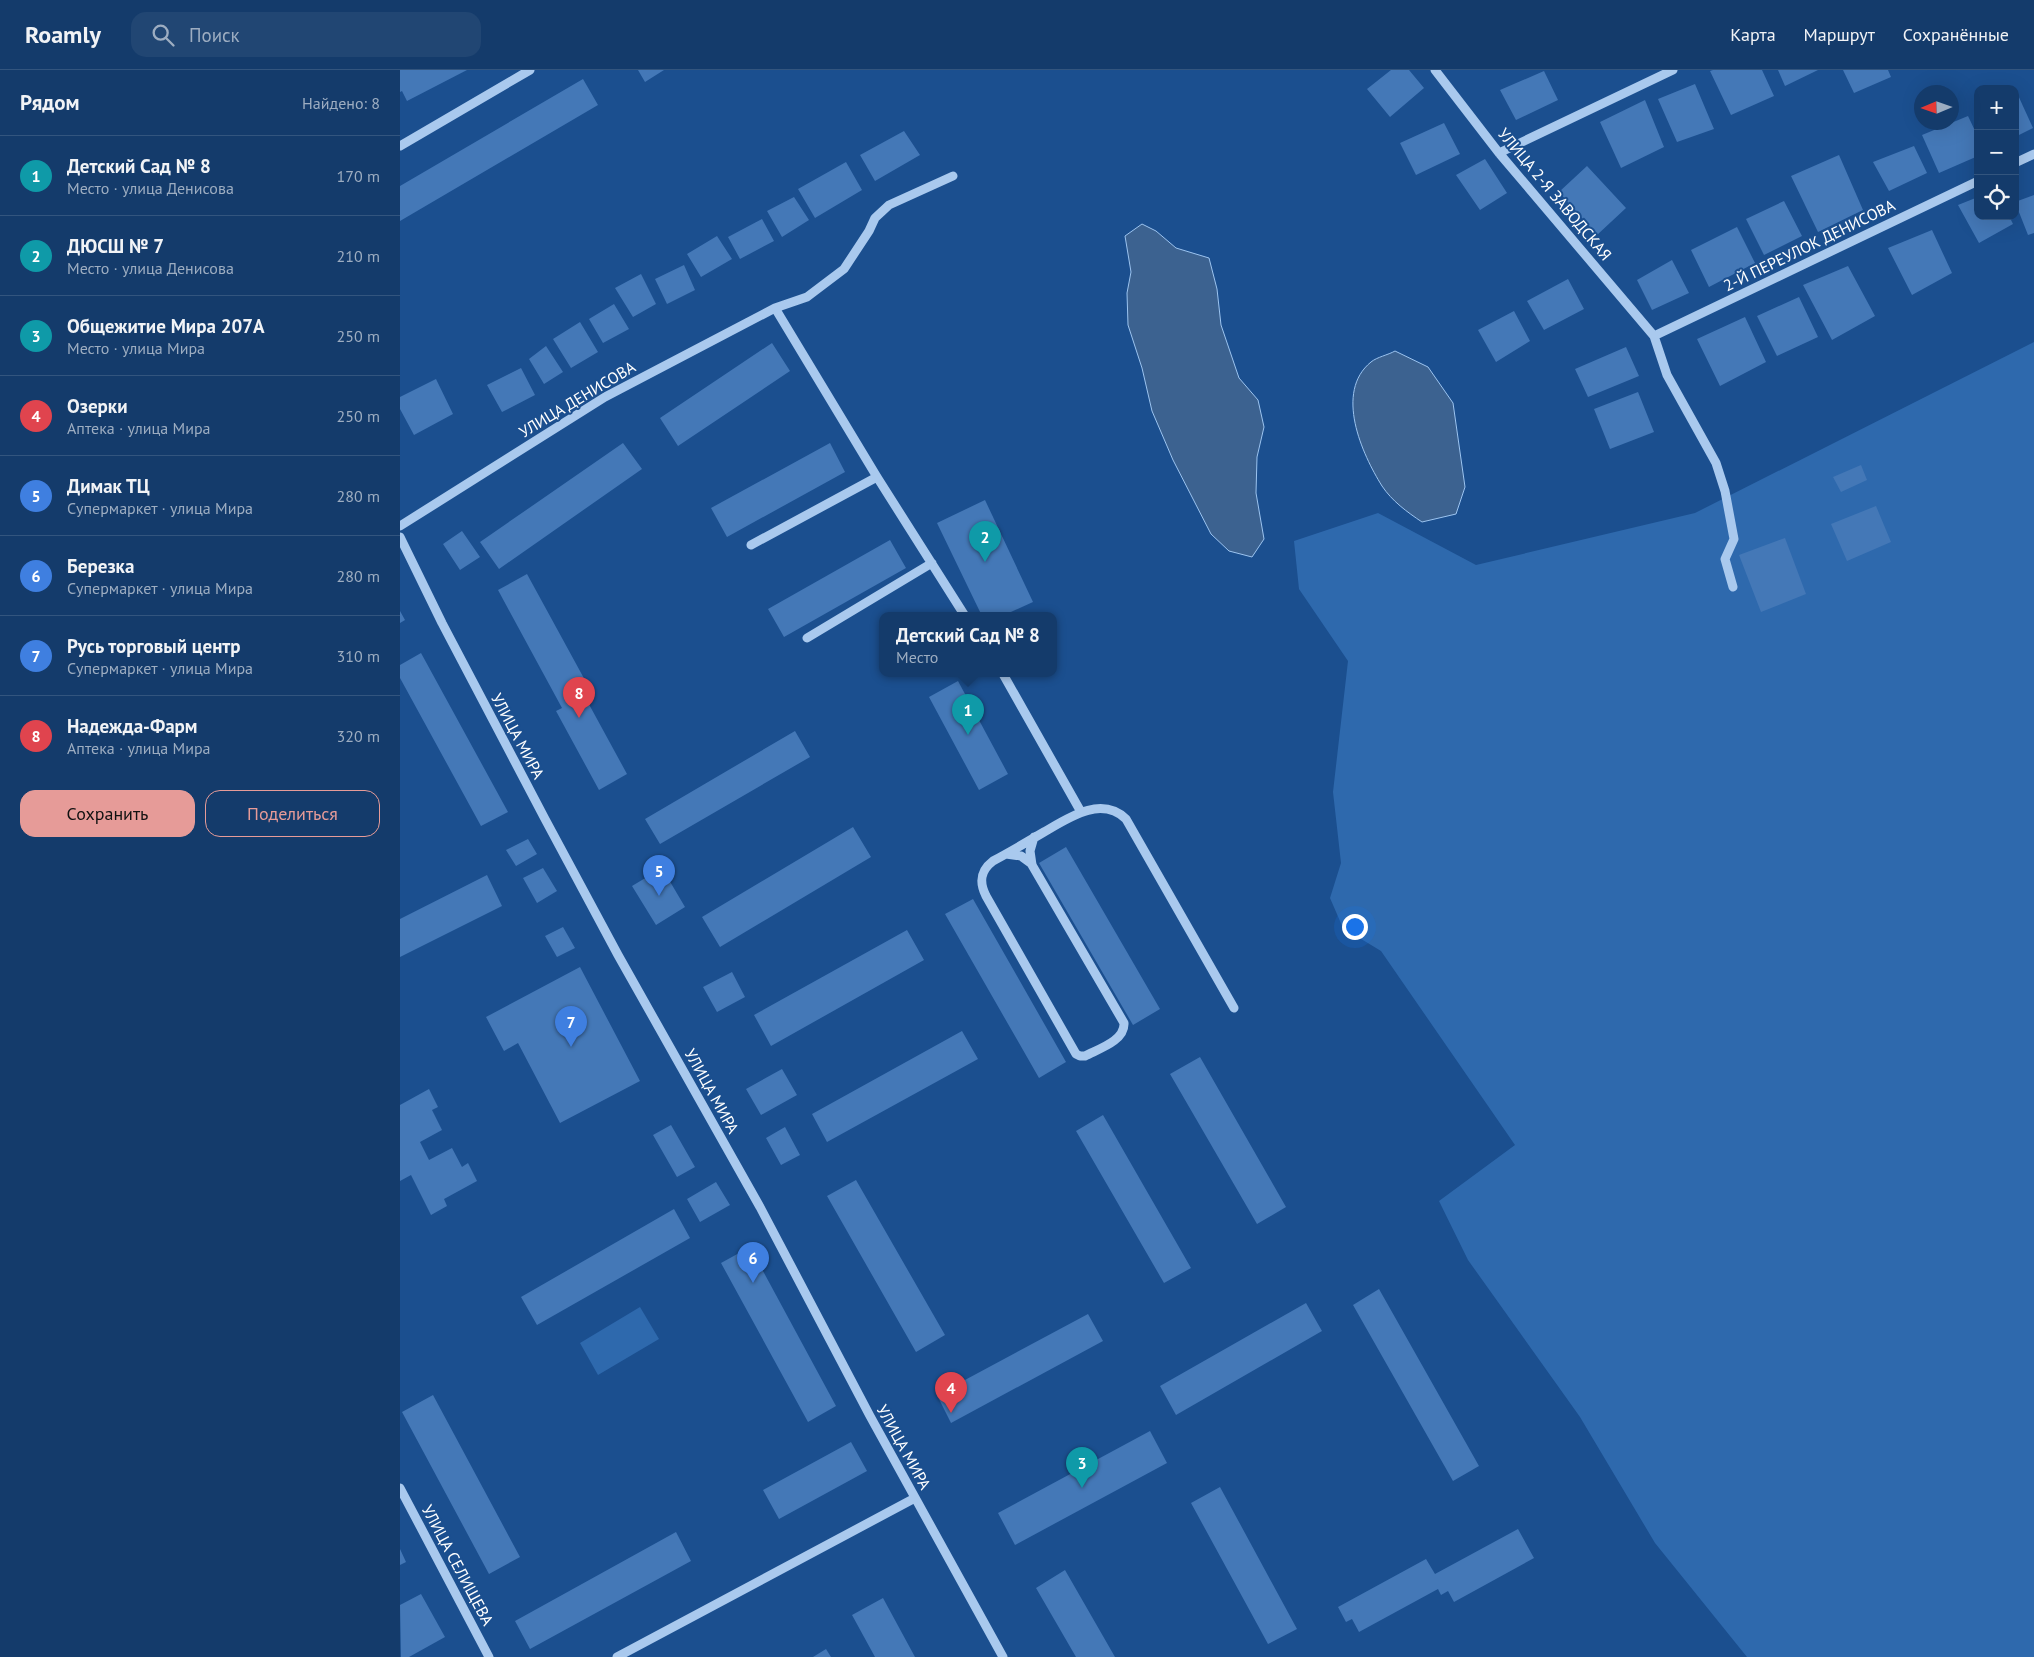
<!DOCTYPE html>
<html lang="ru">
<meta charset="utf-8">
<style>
body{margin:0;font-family:"PT Sans",sans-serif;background:#214673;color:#f1f3f6}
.controls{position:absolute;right:15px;top:15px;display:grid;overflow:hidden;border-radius:10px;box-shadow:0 5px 20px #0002}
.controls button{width:45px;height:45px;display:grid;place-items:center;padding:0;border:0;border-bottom:1px solid #33557e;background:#143b6b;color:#f1f3f6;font:25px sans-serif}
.compass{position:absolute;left:1514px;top:15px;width:45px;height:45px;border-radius:50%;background:#143b6b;box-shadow:0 5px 20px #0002;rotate:268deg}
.you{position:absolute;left:954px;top:856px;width:18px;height:18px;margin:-12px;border:4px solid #fff;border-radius:50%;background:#1a73e8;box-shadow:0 0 0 8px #1a73e833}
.badge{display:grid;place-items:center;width:32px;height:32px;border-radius:50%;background:#e69b98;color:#fff;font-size:16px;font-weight:700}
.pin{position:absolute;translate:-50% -41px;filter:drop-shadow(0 1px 2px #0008)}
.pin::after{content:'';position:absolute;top:26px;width:18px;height:15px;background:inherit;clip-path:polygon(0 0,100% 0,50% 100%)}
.popup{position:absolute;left:479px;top:542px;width:178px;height:65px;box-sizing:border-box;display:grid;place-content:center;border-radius:10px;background:#143b6b;filter:drop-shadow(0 1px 4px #0005);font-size:16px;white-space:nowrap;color:#9dadc1}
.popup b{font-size:19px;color:#f1f3f6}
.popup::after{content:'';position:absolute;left:50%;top:100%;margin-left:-10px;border:10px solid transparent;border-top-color:#143b6b}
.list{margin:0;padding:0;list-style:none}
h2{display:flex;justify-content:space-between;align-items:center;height:65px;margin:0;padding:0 20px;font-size:21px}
h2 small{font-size:16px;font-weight:400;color:#9dadc1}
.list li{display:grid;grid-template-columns:32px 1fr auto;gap:15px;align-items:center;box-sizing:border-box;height:80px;padding:0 20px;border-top:1px solid #33557e}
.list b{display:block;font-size:19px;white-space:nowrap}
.list p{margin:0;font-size:16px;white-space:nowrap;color:#9dadc1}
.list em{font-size:16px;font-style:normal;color:#9dadc1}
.actions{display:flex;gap:10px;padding:15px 20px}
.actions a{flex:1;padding:11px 0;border:1px solid #e69b98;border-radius:15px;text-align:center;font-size:18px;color:#e69b98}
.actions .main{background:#e69b98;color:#111}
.icon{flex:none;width:28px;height:28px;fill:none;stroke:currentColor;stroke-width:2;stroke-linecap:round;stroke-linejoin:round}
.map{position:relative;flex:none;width:1634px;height:1587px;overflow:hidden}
header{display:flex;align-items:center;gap:30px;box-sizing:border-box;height:70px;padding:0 25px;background:#143b6b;border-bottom:1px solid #33557e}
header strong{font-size:24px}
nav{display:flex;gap:28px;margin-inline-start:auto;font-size:18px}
.search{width:350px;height:45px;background:#214673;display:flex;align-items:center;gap:12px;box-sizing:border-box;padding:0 18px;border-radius:15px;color:#9dadc1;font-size:19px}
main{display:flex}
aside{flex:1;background:#143b6b}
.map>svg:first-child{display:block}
.green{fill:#2e69ad}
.water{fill:#3c6290;stroke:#9cc4f0}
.building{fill:#4478b7}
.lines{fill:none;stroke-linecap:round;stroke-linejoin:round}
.minor{stroke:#a9c9ee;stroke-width:9}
.labels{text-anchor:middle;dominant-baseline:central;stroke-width:4;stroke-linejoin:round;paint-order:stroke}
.street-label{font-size:16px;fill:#fff;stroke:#1b4f8f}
</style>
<header>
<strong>Roamly</strong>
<div class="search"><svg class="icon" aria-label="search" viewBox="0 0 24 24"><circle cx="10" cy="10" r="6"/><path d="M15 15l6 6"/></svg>Поиск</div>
<nav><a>Карта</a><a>Маршрут</a><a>Сохранённые</a></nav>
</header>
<main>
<aside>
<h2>Рядом<small>Найдено: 8</small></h2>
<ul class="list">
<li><span class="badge" style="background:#0f9aa8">1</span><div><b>Детский Сад № 8</b><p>Место · улица Денисова</p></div><em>170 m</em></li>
<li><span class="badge" style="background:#0f9aa8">2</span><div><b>ДЮСШ № 7</b><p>Место · улица Денисова</p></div><em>210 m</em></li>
<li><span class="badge" style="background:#0f9aa8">3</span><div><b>Общежитие Мира 207А</b><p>Место · улица Мира</p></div><em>250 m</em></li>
<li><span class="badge" style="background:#e0444e">4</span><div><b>Озерки</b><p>Аптека · улица Мира</p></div><em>250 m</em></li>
<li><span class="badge" style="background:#3f7fe0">5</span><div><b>Димак ТЦ</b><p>Супермаркет · улица Мира</p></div><em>280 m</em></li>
<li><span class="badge" style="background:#3f7fe0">6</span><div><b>Березка</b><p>Супермаркет · улица Мира</p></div><em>280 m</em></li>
<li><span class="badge" style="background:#3f7fe0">7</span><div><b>Русь торговый центр</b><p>Супермаркет · улица Мира</p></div><em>310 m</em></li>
<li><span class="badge" style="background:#e0444e">8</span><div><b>Надежда-Фарм</b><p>Аптека · улица Мира</p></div><em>320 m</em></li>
</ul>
<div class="actions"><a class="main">Сохранить</a><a>Поделиться</a></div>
</aside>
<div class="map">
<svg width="1634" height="1587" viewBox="0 0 1634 1587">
<rect width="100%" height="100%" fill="#1b4f8f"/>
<!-- green -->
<path class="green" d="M1634 272V1587H1347L1255 1473 1180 1347 1068 1190 1039 1131 1115 1075 981 881 943 858 930 828 941 793 933 722 948 591 899 519 894 471 978 443 1076 495 1295 443Z
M240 1237 259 1269 198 1305 180 1273Z"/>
<!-- water -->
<path class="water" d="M742 154 756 161 776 178 809 188 817 219 821 255 839 308 858 330 864 357 857 387 856 423 864 469 852 487 829 481 811 464 773 390 752 341 742 298 728 255 727 223 731 202 725 166Z
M995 281 1028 297 1053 333 1065 417 1056 444 1022 452C1007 442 992 431 982 416 962 384 934 322 971 292 977 287 988 285 995 281Z"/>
<!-- building -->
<path class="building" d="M0 0H67L7 31 2 21 0 22Z
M238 0H264L245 12Z
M991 0H1009L1024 18 990 47 967 19Z
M1313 0H1362L1374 26 1331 45 1310 1Z
M1378 0H1418L1385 16Z
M1443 0H1488L1491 7 1454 23Z
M1144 1 1158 30 1116 50 1100 20Z
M183 9 198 35 0 151V116Z
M1295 14 1314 59 1277 72 1258 29Z
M1617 23 1633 58 1615 67V24Z
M1245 30 1264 77 1221 98 1200 52Z
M1568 46 1578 67V86L1539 103 1522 65Z
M1044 53 1060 84 1016 105 1000 73Z
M504 61 520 85 475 111 460 85Z
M1514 76 1527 103 1489 121 1473 92Z
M1439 85 1463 140 1418 162 1391 106Z
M1085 89 1107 123 1080 140 1056 105Z
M446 92 462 120 415 148 398 119Z
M1187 96 1226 138 1197 165 1159 122Z
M1634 125V163L1628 165 1615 132Z
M394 127 409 150 382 167 367 141Z
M1578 127V146H1609L1613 154 1579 173 1558 135Z
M1384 131 1402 166 1364 185 1346 149Z
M362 149 374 171 340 189 328 167Z
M1337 157 1355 193 1309 217 1291 180Z
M1532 160 1552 203 1512 225 1488 178Z
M317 166 332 189 301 207 287 184Z
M1272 190 1289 223 1252 240 1237 210Z
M284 195 295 220 267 234 255 209Z
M1448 196 1475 246 1432 270 1403 215Z
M241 204 256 234 233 247 215 218Z
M1168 209 1184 239 1144 260 1127 231Z
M1399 227 1418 267 1377 286 1357 246Z
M214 234 229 259 203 273 189 249Z
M1114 241 1130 271 1096 292 1078 260Z
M1345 247 1366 292 1320 316 1297 269Z
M180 252 198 282 171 298 153 269Z
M372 273 390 301 278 376 260 348Z
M146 276 163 302 144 314 129 289Z
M1226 277 1239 306 1188 327 1175 299Z
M121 298 135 325 102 342 87 315Z
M36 309 53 344 14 365 0 339V327Z
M1238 322 1254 362 1210 379 1194 339Z
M223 373 242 399 99 499 80 472Z
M430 373 445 402 327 467 311 438Z
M1461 395 1467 410 1441 422 1433 407Z
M585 430 633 532 602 546H582L537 453Z
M1476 436 1491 472 1447 491 1431 454Z
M62 461 80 487 60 500 43 474Z
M1385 468 1406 524 1361 542 1339 485Z
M490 470 506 498 384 567 368 539Z
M127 504 192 623 185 627 227 704 199 720 156 641 162 638 98 520Z
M0 541 5 550 0 553Z
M21 583 108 742 81 756 0 608V595Z
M558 611 608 704 579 720 529 627Z
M395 661 410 687 260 774 245 749Z
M453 757 471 787 320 877 302 847Z
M128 769 137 784 116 796 106 780Z
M666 777 760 939 733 955 639 793Z
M143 798 157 821 137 833 123 808Z
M262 798 285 837 256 855 232 816Z
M87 805 102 836 0 887V849Z
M573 829 666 992 639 1008 545 844Z
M163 857 175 878 157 887 145 866Z
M507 860 524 890 371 976 354 945Z
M180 897 240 1011 160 1053 118 973 104 981 86 947Z
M332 902 345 927 317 942 303 917Z
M562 961 578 989 427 1072 412 1044Z
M800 987 886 1137 857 1154 770 1004Z
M382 999 397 1025 361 1045 346 1019Z
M29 1019 38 1037 32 1040 42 1060 20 1072 29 1090 52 1078 62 1097 68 1093 77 1111 44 1129 47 1136 31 1145 11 1105 0 1111V1035Z
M703 1045 791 1198 764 1213 676 1061Z
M271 1055 295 1097 277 1107 253 1065Z
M385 1057 400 1085 381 1095 366 1068Z
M456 1110 545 1265 516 1282 427 1126Z
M316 1112 330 1135 300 1152 287 1129Z
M274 1139 290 1168 137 1255 121 1227Z
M350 1177 436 1336 408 1352 321 1193Z
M979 1219 1079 1396 1053 1411 953 1235Z
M906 1233 922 1261 776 1345 760 1316Z
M688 1244 703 1271 551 1353 537 1325Z
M33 1325 120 1487 89 1504 2 1342Z
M750 1361 767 1393 615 1475 598 1443Z
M451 1372 467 1401 379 1449 363 1420Z
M820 1417 897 1559 868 1574 791 1433Z
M1118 1459 1134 1488 1054 1532 1048 1521 1041 1525 1038 1519 959 1562 952 1549 946 1552 938 1537 1026 1489 1035 1504Z
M276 1462 291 1491 130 1579 115 1551Z
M0 1479 6 1492 0 1495Z
M665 1500 715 1587H676L636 1518Z
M21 1524 45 1567 9 1587H1L0 1535Z
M483 1528 515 1587H475L452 1545Z
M426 1579 431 1587H413Z"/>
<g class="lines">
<!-- minor -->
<path class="minor" d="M1035 0 1099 83 1254 266 1267 305 1316 393 1325 421 1334 469 1325 489 1333 517
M0 76 130 0
M1099 83 1273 0
M1615 93 1634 84
M375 238 477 407 565 546
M1254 266 1578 111
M0 456 205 327 375 238 407 227 444 199 469 161 475 148 489 135 553 106
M0 467 42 553 145 749 218 885 360 1137 470 1346 603 1587
M351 475 477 407
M407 568 532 493
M603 604 681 742
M634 767 630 781 632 795 724 953C725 971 698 979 685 986H680L676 984 586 826C579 812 580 801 593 791 610 782 627 772 644 762 668 748 701 725 726 749L834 938
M606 784 621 786 632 794
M0 1418 89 1587
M217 1587 515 1428"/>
</g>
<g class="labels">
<!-- street labels -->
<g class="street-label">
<text transform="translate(1155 124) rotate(50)">УЛИЦА 2-Я ЗАВОДСКАЯ</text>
<text transform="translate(1409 175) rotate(-26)">2-Й ПЕРЕУЛОК ДЕНИСОВА</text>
<text transform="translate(177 329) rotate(-31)">УЛИЦА ДЕНИСОВА</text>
<text transform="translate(118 666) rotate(62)">УЛИЦА МИРА</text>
<text transform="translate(312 1021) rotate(61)">УЛИЦА МИРА</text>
<text transform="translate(504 1377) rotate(61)">УЛИЦА МИРА</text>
<text transform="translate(58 1495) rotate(62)">УЛИЦА СЕЛИЩЕВА</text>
</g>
</g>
</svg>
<div class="controls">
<button>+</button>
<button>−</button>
<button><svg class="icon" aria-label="locate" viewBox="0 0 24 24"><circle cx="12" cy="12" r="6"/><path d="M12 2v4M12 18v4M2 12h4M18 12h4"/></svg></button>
</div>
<svg class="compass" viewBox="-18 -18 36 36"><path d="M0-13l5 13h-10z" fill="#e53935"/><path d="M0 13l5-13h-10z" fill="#9dadc1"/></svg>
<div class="you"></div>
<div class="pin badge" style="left:568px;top:665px;background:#0f9aa8">1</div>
<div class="popup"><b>Детский Сад № 8</b>Место</div>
<div class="pin badge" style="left:585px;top:492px;background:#0f9aa8">2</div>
<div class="pin badge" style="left:682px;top:1418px;background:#0f9aa8">3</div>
<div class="pin badge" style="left:551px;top:1343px;background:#e0444e">4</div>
<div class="pin badge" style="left:259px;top:826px;background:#3f7fe0">5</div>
<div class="pin badge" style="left:353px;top:1213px;background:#3f7fe0">6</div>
<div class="pin badge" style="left:171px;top:977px;background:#3f7fe0">7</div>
<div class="pin badge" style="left:179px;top:648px;background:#e0444e">8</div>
</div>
</main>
